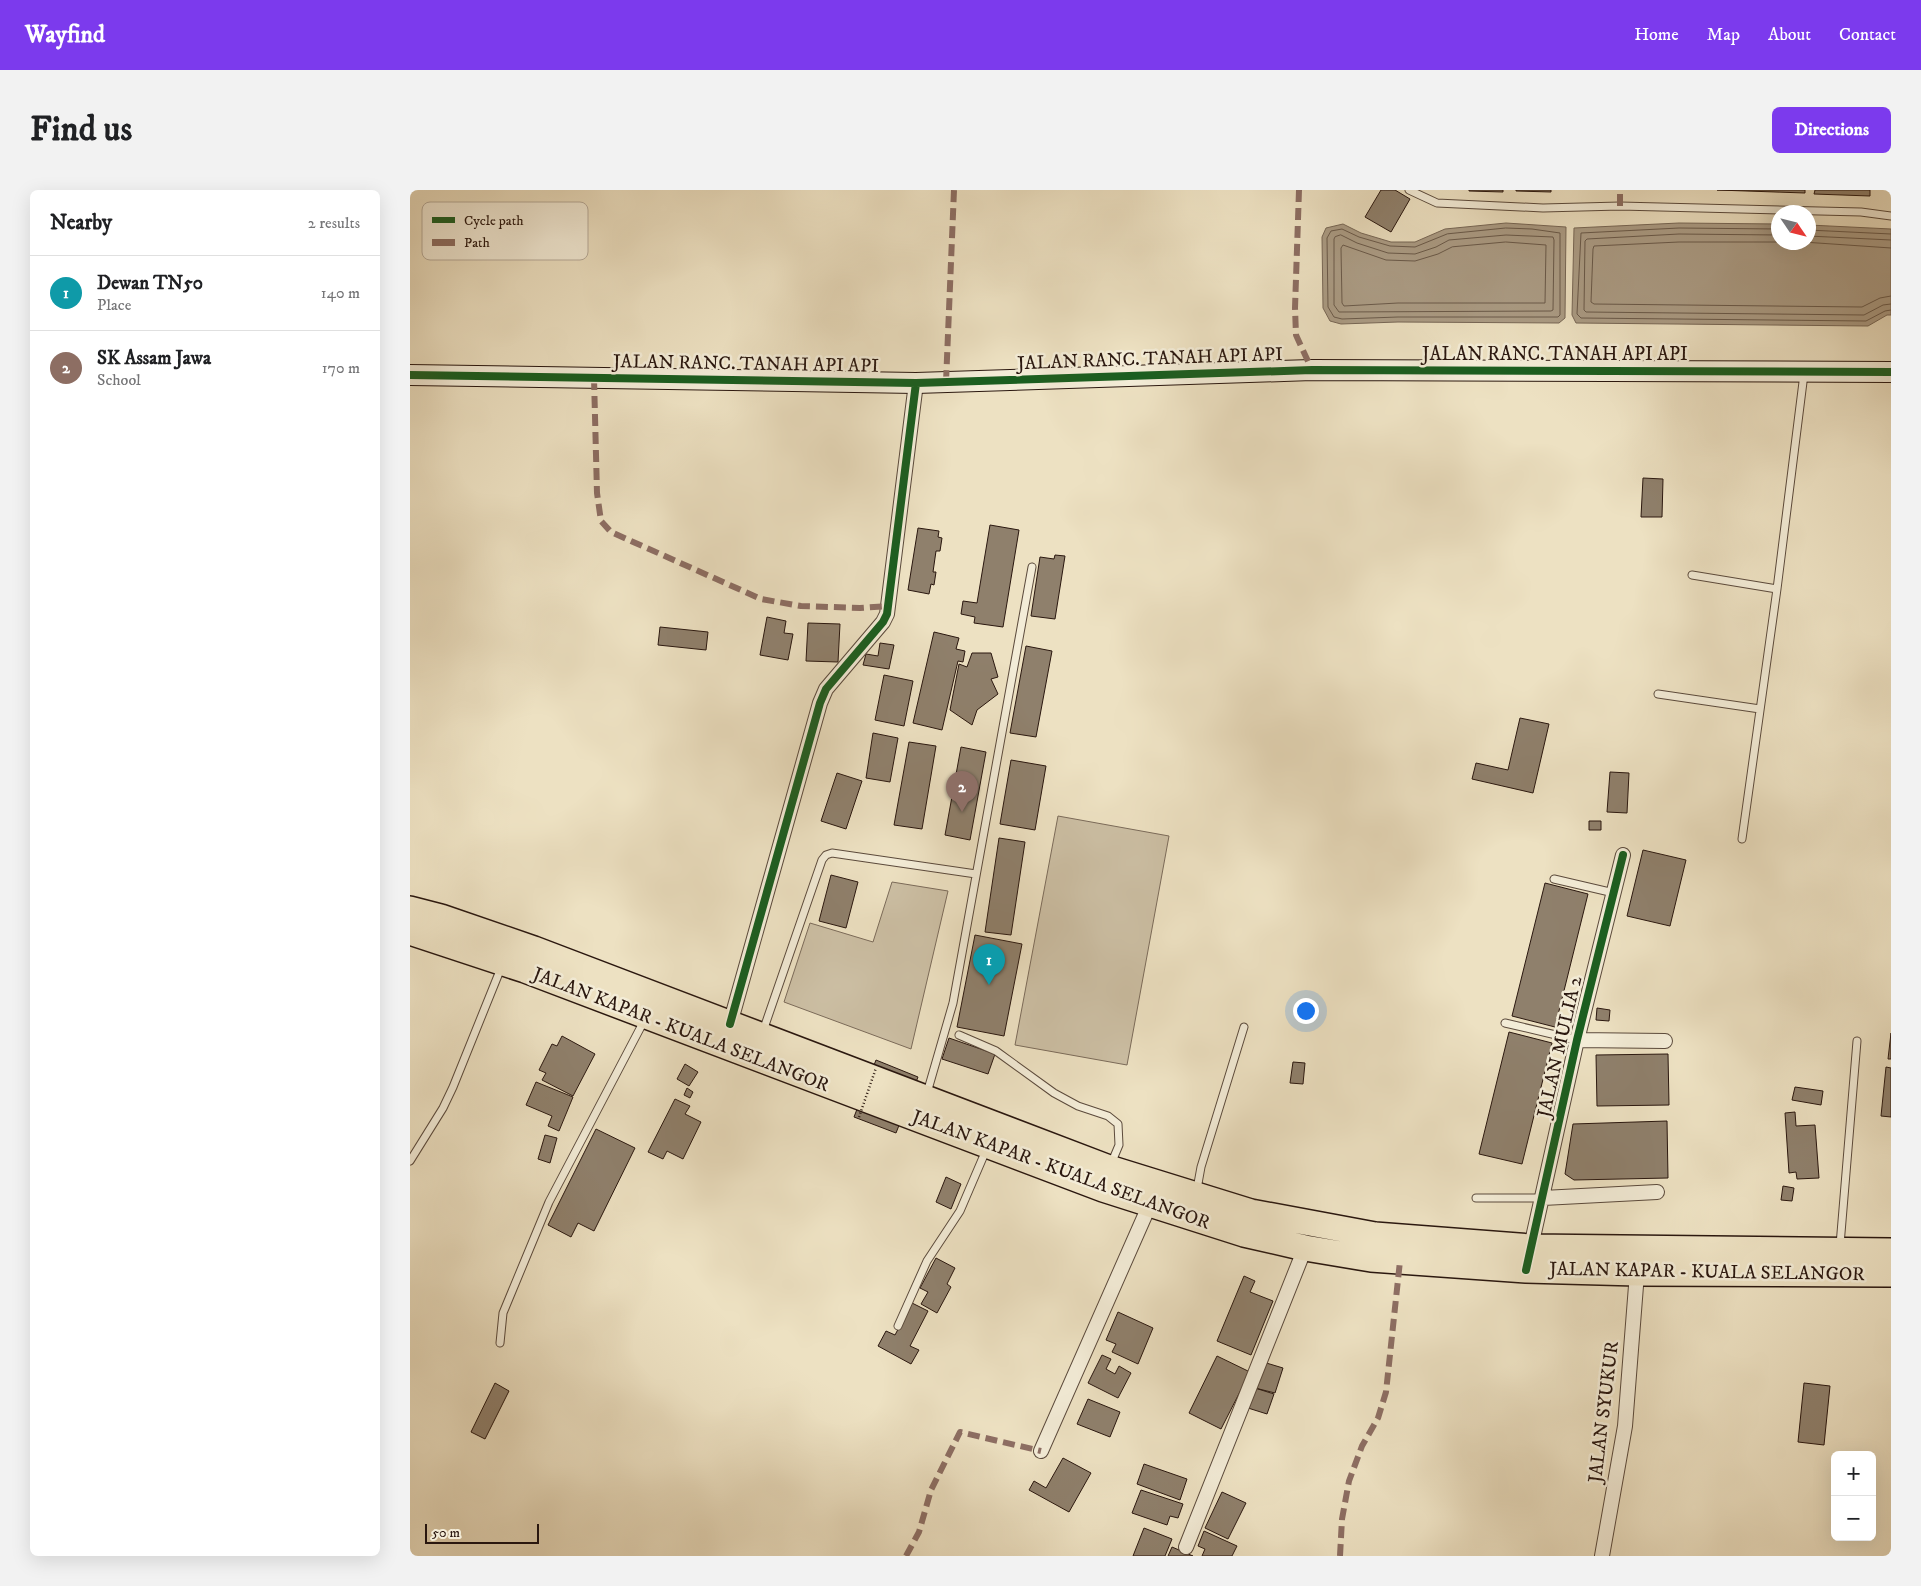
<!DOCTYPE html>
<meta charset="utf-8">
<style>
body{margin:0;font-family:"IM FELL DW Pica",serif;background:#f2f2f2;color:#202124}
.controls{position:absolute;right:15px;bottom:15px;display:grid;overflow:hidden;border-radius:8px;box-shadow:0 5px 20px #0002}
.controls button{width:45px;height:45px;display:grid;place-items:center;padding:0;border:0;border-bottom:1px solid #e0e0e0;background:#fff;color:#202124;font:25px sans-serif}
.compass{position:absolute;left:1361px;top:15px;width:45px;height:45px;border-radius:50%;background:#fff;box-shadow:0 5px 20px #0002;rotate:125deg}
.scale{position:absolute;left:15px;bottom:12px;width:114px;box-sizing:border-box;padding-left:5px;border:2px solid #2a170f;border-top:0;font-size:14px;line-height:18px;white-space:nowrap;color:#2a170f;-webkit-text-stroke:4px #f3ecd7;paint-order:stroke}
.you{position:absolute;left:895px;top:820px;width:18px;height:18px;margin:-12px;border:4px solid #fff;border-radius:50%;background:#1a73e8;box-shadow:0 0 0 8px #1a73e833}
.badge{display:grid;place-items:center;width:32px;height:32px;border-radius:50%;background:#7c3aed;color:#fff;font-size:16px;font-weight:700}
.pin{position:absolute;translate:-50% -41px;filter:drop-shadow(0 1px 2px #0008)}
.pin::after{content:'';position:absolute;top:26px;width:18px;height:15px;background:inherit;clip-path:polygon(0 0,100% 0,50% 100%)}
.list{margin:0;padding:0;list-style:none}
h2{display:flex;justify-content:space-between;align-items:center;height:65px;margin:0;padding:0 20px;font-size:21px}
h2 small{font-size:16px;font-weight:400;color:#757577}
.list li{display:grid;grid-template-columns:32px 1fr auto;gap:15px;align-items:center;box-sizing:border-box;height:75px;padding:0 20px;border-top:1px solid #e0e0e0}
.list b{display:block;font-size:19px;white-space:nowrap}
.list p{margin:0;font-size:16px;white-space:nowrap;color:#757577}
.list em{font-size:16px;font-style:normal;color:#757577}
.map{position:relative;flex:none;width:1481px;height:1366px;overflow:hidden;border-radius:8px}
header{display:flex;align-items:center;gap:30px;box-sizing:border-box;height:70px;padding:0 25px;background:#7c3aed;color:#fff}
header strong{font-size:24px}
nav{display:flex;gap:28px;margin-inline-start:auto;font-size:18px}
.intro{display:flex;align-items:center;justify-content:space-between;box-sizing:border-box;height:120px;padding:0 30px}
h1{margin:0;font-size:35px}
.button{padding:12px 22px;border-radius:8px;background:#7c3aed;color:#fff;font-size:18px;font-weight:700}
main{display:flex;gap:30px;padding:0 30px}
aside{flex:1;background:#fff;border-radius:8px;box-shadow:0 5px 20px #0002}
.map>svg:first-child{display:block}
.green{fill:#ccbfa4;stroke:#7b6b5a}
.water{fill:#ab9c85;stroke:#776756}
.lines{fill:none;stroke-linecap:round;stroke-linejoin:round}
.shore{stroke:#6a5a4a;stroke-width:1}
.building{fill:#8f806c;stroke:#2a170f}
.lane-casing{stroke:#5b4a3c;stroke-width:9}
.street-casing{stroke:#5b4a3c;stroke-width:16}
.secondary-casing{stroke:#2a170f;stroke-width:22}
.highway-casing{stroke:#2a170f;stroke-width:28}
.lane{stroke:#f3ecd7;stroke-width:7}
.street{stroke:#f3ecd7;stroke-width:14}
.secondary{stroke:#f3ecd7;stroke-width:20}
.highway{stroke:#ede1c2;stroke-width:25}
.path-bridge{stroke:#2a170f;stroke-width:2.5;stroke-dasharray:1 2.5;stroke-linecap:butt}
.quiet{stroke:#8d6e63;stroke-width:6;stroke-dasharray:12 6;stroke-linecap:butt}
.cycleway-casing{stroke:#f3ecd7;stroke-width:11}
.cycleway{stroke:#1b5e20;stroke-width:8}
.labels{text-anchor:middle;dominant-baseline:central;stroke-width:5;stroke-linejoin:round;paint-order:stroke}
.street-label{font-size:19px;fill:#2a170f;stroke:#f3ecd7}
.key{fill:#f3ecd7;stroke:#b7ac9b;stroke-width:1}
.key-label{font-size:14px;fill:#2a170f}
</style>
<header>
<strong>Wayfind</strong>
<nav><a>Home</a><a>Map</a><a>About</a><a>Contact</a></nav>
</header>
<div class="intro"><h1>Find us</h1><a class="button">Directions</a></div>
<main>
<aside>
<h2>Nearby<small>2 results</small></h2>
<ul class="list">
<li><span class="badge" style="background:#0f9aa8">1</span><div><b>Dewan TN50</b><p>Place</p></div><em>140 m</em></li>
<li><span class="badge" style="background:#8d6e63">2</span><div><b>SK Assam Jawa</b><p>School</p></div><em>170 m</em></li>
</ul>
</aside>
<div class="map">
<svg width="1481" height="1366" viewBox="0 0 1481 1366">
<rect width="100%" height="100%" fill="#ede1c2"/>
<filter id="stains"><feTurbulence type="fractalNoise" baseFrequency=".004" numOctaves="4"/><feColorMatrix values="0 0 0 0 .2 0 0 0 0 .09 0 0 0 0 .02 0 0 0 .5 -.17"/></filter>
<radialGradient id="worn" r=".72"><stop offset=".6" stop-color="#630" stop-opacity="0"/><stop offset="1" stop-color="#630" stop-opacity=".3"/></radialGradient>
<!-- green -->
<path class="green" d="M648 626 759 646 717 875 605 855Z
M482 692 538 701 501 859 374 812 400 733 463 752Z"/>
<!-- water -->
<path class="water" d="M1096 33 1156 37 1155 128 1149 133 988 132 931 134 920 131 913 118 912 47 916 38 933 34 951 43 981 52H1005L1035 39Z
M1269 33 1368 34V52H1398L1399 35 1481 39V125H1477L1458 136 1166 133 1162 125 1164 38Z"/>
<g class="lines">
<!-- shore -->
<path class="shore" d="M1096 38 1122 39 1150 43V125L1148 127H988L932 129 924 127 918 117 917 48 921 41 932 39 949 47 980 56 1005 57 1037 44Z
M1368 39 1269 38 1171 43 1167 124 1171 128 1456 131 1475 121 1481 120
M1398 40 1481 44
M931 45 947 53 978 63 1005 64 1026 57 1039 50 1096 45 1143 47 1144 50 1143 120 1141 121 929 122 924 115V49L925 47Z
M1368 45 1269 44 1177 49 1175 51 1174 120 1176 122 1454 125 1473 115 1481 114
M1398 46 1481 50
M1096 52 1136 55 1135 113H988L934 116 932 113 931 58 933 55 976 70 1005 71 1028 64 1042 57Z
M1369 52H1269L1184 56 1183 59 1181 112 1184 114 1452 117 1470 108 1481 106
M1393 52 1481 58"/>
</g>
<!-- building -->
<path class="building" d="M971 0H985L1000 9 981 42 955 27Z
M1059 0H1093V2L1059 1Z
M1106 0H1141V2L1106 1Z
M1307 0H1395V3Z
M1405 0H1460V6L1404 4Z
M1233 288 1253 289 1252 327H1231Z
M580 335 609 340 593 437 564 433 565 427 551 424 553 411 567 413Z
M508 338 529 341 528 347 532 348 530 361H526L523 382H526L524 395 521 394 519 404 498 400Z
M645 365 655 366 645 429 621 426 630 367 644 369Z
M357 427 376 431 374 443 383 444 378 470 350 465Z
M398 433 430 434 428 472 396 471Z
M250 437 298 442 296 460 248 455Z
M524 442 549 448 546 459 555 461 553 472 548 471 532 540 503 533Z
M470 453 484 455 479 479 453 475 456 464 468 466Z
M616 456 642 461 626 547 600 543Z
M562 463H581L588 487 581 489 588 504 567 520 562 535 540 520 549 474 557 477Z
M474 485 503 491 494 536 465 530Z
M1110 528 1139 534 1123 603 1062 589 1066 573 1098 580Z
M463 543 488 548 480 592 456 588Z
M499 552 526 556 512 639 484 635Z
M551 557 576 562 560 650 535 645Z
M601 570 636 576 625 640 590 634Z
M1200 582 1219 583 1217 623 1197 622Z
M427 583 452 591 436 639 411 631Z
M1179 631H1191V640H1179Z
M589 648 615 652 601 745 575 742Z
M1233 660 1276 670 1260 736 1217 726Z
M421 685 448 692 436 738 409 731Z
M1135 693 1178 704 1145 837 1102 826Z
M565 745 612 754 594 846 547 837Z
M1187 818 1200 820 1199 831 1186 830Z
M1099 842 1142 853 1112 974 1069 964Z
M1481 843V869H1478Z
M152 846 185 864 163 906 132 890 136 883 129 880 142 854 147 856Z
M539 848 585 864 578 884 532 869Z
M1258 864 1259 915 1187 916 1186 865Z
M466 870 508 887 486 943 444 927Z
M883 872 895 873 893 894 880 893Z
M275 874 288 882 279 896 267 889Z
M1476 877 1481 878V927L1471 926Z
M126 892 163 907 149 941 138 936 142 926 116 915Z
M1385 897 1413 901 1411 915 1382 910Z
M277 898 283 902 280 908 274 905Z
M265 909 280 916 275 924 291 932 273 969 257 961 253 969 238 962Z
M1385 922 1386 936 1405 935 1409 988 1387 989 1386 982 1379 983 1375 923Z
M1257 931 1258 988 1164 990 1155 984 1163 934Z
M186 939 225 958 184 1041 168 1033 161 1047 138 1035Z
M135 945 147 948 140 973 128 969Z
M536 987 551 994 541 1019 526 1012Z
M1373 996 1384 998 1382 1011 1371 1010Z
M526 1068 545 1078 537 1094 541 1097 527 1123 511 1114 518 1102 510 1098Z
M834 1086 845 1091 840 1102 863 1111 841 1165 807 1151Z
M502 1113 518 1121 500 1156 509 1160 501 1174 468 1156 476 1141 485 1145Z
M708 1122 743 1138 728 1174 702 1162 706 1154 696 1150Z
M692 1165 701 1169 696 1179 705 1184 709 1176 721 1183 708 1208 678 1193Z
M807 1166 840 1182 811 1239 779 1223Z
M853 1172 873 1178 865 1203 845 1198Z
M85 1193 99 1201 75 1249 61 1242Z
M1394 1193 1420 1196 1414 1255 1388 1252Z
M845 1198 864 1204 857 1224 838 1218Z
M678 1209 710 1222 700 1247 667 1234Z
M653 1268 681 1283 659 1322 619 1300 624 1291 636 1298Z
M734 1274 777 1289 770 1310 727 1294Z
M731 1300 773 1314 768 1328 760 1326 757 1335 722 1323Z
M812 1302 836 1313 818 1349 795 1338Z
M734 1338 762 1349 755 1366H723Z
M794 1341 827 1356 822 1366H792L795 1359 788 1356Z
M762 1357 783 1366H758Z"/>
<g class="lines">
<!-- lane casing -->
<g class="lane-casing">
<path id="lane" d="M999 0 1027 13 1133 18 1210 16 1451 22 1481 26
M1282 385 1367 399
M1248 504 1350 519
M1332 649 1367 399 1394 184
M1144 689 1204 703
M1095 833 1167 850
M353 841 412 670 416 665 422 663 566 684
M549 845 586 861 644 903 668 916 698 926 708 934 709 955 701 974
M517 903 543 813 622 377
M0 971 33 918 43 897 91 778
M787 999 791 977 834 837
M1066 1008H1133
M1430 1055 1447 851
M488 1136 517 1071 550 1021 577 958
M90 1153 93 1123 139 1012 235 829"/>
</g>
<!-- street casing -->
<g class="street-casing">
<path id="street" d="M320 834 410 513 416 499 473 432 477 424 506 193
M1167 850 1255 851
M1133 1008 1247 1002
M1120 1061 1167 850 1213 665
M631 1261 740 1014
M776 1357 895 1058
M1192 1366 1215 1236 1227 1083"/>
</g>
<!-- secondary casing -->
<g class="secondary-casing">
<path id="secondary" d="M0 185 506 193 902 180 1481 182"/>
</g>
<!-- highway casing -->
<g class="highway-casing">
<path id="highway" d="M0 719 31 727 124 759 699 978 841 1022 965 1045 1121 1057 1481 1061
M0 742 115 780 693 999 834 1044 895 1058 961 1069 1116 1080 1227 1083 1481 1084"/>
</g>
<!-- lane -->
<use href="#lane" class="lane"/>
<!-- street -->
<use href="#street" class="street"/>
<!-- secondary -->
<use href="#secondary" class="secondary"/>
<!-- highway -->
<use href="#highway" class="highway"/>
<!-- path-bridge -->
<path class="path-bridge" d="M449 927 466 878"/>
<!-- quiet -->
<path class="quiet" d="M889 0 885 118 886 145 902 180
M1210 16V0
M184 188 187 303 191 331 201 342 351 409 391 416 450 418 478 416
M536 192 544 0
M496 1366 509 1342 521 1300 550 1242 631 1261
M930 1366 932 1329 939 1291 952 1256 968 1228 976 1202 990 1071"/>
<!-- cycleway casing -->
<g class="cycleway-casing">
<path id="cycleway" d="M0 185 506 193 902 180 1481 182
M320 834 410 513 416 499 473 432 477 424 506 193
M1116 1080 1167 850 1213 665"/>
</g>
<!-- cycleway -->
<use href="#cycleway" class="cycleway"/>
</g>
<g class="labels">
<!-- street labels -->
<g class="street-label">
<text x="1145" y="164">JALAN RANC. TANAH API API</text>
<text transform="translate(740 169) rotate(-2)">JALAN RANC. TANAH API API</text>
<text transform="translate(336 174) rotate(1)">JALAN RANC. TANAH API API</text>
<text transform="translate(271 840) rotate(21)">JALAN KAPAR - KUALA SELANGOR</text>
<text transform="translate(1150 857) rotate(-77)">JALAN MULIA 2</text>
<text transform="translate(651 980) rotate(20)">JALAN KAPAR - KUALA SELANGOR</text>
<text transform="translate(1297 1082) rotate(1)">JALAN KAPAR - KUALA SELANGOR</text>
<text transform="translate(1194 1222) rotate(-83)">JALAN SYUKUR</text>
</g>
</g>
<!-- legend -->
<rect x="12" y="12" width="166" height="58" rx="8" class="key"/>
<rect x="22" y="27" width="23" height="6" fill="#1b5e20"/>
<rect x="22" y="49" width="23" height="7" fill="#8d6e63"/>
<g class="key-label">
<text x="54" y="35">Cycle path</text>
<text x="54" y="57">Path</text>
</g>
<rect width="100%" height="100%" filter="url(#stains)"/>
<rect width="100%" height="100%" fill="url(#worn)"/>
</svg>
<div class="controls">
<button>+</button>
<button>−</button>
</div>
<svg class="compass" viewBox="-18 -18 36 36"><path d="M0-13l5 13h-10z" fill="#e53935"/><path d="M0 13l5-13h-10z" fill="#757577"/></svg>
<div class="scale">50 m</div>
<div class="you"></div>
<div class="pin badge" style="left:579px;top:795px;background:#0f9aa8">1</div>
<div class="pin badge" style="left:552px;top:622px;background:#8d6e63">2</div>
</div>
</main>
